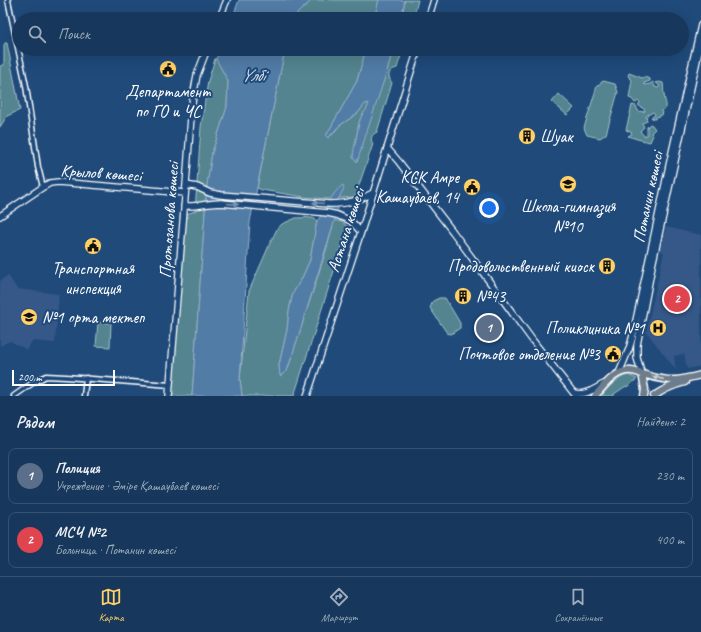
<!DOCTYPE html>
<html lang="ru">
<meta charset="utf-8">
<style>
body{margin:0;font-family:Caveat,sans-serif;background:#244365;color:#f1f3f6}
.scale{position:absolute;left:12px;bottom:10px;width:103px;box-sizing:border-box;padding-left:4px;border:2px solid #fff;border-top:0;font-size:11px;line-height:14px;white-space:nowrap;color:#fff;-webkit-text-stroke:3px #1f4a7a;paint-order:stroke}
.you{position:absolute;left:489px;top:208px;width:14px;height:14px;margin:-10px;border:3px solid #fff;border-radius:50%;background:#1a73e8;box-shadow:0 0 0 6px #1a73e833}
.badge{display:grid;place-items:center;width:26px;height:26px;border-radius:50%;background:#ffd166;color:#fff;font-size:13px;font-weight:700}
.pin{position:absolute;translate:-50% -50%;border:2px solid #fff;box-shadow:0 1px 4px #0006}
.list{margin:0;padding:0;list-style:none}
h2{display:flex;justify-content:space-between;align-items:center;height:52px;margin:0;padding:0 16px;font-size:17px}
h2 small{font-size:13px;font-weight:400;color:#9eacbb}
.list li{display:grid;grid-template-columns:26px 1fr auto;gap:12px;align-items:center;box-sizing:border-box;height:56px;margin:0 8px 8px;padding:0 8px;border:1px solid #365272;border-radius:8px}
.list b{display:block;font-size:15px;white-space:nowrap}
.list p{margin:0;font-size:13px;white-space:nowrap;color:#9eacbb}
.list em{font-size:13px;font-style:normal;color:#9eacbb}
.icon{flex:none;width:22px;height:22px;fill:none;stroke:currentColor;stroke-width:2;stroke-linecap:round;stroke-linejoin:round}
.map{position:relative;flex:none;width:701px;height:396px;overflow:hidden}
.search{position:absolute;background:#17385c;box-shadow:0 4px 16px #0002;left:12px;right:12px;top:12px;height:44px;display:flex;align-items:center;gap:10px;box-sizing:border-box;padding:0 14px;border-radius:22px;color:#9eacbb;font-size:15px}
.sheet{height:180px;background:#17385c}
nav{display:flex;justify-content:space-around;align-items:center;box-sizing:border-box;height:56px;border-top:1px solid #365272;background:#17385c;font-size:11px;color:#9eacbb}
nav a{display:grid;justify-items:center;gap:2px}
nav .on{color:#ffd166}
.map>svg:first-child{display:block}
.built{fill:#345888}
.green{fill:#52848f;stroke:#a8c2c7}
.water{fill:#517ba6;stroke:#97b0ca}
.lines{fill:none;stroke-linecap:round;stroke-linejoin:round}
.street-casing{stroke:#fff;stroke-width:7}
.secondary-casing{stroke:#fff;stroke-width:8}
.primary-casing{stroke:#fff;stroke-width:9}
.street{stroke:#1f4a7a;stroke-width:4}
.secondary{stroke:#1f4a7a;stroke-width:5.5}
.primary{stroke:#6d7d8c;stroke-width:6}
.oneway{fill:#7992af}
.oneway2{fill:#ccd2d7}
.labels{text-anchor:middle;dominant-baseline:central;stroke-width:4;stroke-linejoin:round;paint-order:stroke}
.poi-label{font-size:17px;fill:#fff;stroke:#1f4a7a;text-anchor:end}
.street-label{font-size:17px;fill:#fff;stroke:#1f4a7a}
.water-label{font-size:18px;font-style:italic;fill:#d4dee9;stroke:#1f4a7a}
</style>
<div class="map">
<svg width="701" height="396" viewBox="0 0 701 396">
<rect width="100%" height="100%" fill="#1f4a7a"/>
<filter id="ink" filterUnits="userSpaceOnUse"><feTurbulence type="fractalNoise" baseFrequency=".025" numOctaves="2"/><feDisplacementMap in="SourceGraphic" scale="8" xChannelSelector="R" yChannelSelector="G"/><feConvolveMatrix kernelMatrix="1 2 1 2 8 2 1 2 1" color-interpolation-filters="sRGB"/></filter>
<g filter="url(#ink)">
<!-- built -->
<path class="built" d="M666 227 701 235V366L687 369 684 354 674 356 676 370 648 334 646 333 664 252 660 251Z
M8 275 17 289 59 294 55 343 32 341 27 350 10 341 0 346V281Z"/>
<!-- green -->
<path class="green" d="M312 0H379L374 19H291Z
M405 0H418L413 19H401Z
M5 43H7L20 110 7 116 0 127V66L4 65V45Z
M285 49H366L357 81 326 136 332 135 339 126 358 113 365 103H368C369 108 366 110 363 114 358 121 358 131 356 139L388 68 393 49H403L397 68C388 70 387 76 392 83L377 132C371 135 370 139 373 144L355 197 328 199 304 197 262 190 257 188Z
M215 59H216L228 81 227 107 212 153 207 185 192 396H172L186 214 195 211 201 127 208 81Z
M629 73 642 78 644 77 650 79V81L644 83 645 85 650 84 653 82 655 87 658 88 660 86 656 83 659 82 663 83C664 87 663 90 664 94 664 100 667 103 666 108L661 111V112H663L662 115 656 117 655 119H653L651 117 654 116 655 114 653 112 646 116 647 121 642 123 644 127 640 131 644 136 647 135V127L650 124 652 125 655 129 651 133 653 135 650 142 637 139 628 136 632 134 631 132 626 130 632 105 636 106 638 111 644 112 645 110 638 105 640 103 639 101 635 103 632 99 629 98 632 80 628 76Z
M603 81 615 84 618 92 606 134 600 138 587 135 584 128 597 86Z
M559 94 574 108 567 115 552 102Z
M296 218C303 218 313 216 317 221L310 260 302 278 293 293 289 311 287 330 279 365 281 375 287 371 301 328 328 244 334 220 342 222 348 227 294 396H242L240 379 249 291 272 239 277 229 282 224Z
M439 298H445L460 323V328L451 334 447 333 430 308 433 301Z
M98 322 111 323 110 347 96 346Z
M628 375 633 377 637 379 627 387 626 386 614 394V396H602C608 387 617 378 628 375Z"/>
<!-- water -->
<path class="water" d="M239 0H312L291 19H232Z
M379 0H405L401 19H374Z
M220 49H285L250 222 240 379 242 396H192L207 185 212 153 227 107 228 81 216 59Z
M366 49H393L388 68 357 162 353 158C353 151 355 145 356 139 358 131 358 124 361 117 364 111 369 109 368 103L365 104 358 113 339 126 328 138 326 136 357 81Z
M343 185 344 188 338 200V208L337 213 301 328 287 371 280 376 279 365 287 330 289 311 293 293 302 278 310 260 317 221C327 209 330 194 343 185Z"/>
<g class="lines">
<!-- street casing -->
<g class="street-casing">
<path id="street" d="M8 0 26 86 38 167 43 187
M14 396 34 382 46 376 66 377 170 385
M84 396 86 378"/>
</g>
<!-- secondary casing -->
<g class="secondary-casing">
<path id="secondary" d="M219 19 227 0
M428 19 434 0
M387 148 399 162 453 232 533 341 576 396
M186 185 197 187 210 193 221 195 329 204C347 204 357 201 373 193
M184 206C196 207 208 203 221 203L328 213 337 215 351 221 361 232
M0 216 43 187 50 183 58 182 185 193
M619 373 629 349 632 339 670 161 701 25
M642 374 637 358V345L652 266 701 42
M574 393C586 396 594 389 604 384
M169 396 186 185 192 103 197 75 207 49
M307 396 361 232 418 49"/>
</g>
<!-- primary casing -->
<g class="primary-casing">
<path id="primary" d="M642 374C653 377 664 381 676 380 684 379 693 377 701 375
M595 396C603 387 613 373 626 371 631 370 637 372 642 374L645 389 644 396
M654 396C664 389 673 385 685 382"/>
</g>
<!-- street -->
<use href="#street" class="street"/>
<!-- secondary -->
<use href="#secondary" class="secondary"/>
<!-- primary -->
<use href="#primary" class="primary"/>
</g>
<!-- one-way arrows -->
<defs><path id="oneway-solid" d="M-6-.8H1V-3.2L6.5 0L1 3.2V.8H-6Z"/></defs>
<g class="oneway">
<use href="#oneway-solid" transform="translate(318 203) rotate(-175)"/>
<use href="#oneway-solid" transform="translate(233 204) rotate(5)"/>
</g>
<use class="oneway2" href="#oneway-solid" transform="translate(658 378) rotate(-167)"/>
</g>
<!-- icons -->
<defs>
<g id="civic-disc" transform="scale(0.9)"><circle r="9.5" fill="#ffd166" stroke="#1f4a7a"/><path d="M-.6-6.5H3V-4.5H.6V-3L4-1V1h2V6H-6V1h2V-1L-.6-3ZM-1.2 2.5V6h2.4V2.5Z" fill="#111"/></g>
<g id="building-disc" transform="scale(0.9)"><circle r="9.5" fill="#ffd166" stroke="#1f4a7a"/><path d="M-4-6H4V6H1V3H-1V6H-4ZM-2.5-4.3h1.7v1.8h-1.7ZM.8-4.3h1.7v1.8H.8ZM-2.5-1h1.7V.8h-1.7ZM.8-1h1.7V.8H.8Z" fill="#111"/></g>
<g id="school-disc" transform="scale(0.9)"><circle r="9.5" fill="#ffd166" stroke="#1f4a7a"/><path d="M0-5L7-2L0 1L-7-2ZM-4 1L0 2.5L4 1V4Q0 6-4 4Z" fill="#111"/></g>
<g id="hospital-disc" transform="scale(0.9)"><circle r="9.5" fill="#ffd166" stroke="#1f4a7a"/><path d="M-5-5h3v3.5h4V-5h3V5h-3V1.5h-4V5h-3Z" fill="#111"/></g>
</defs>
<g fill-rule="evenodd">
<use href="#civic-disc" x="168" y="69"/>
<use href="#building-disc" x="527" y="136"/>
<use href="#school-disc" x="568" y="184"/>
<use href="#civic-disc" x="472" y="187"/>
<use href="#civic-disc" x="93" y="246"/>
<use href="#building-disc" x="607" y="266"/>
<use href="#building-disc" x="463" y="296"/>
<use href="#school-disc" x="29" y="317"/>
<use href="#hospital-disc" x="658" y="328"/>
<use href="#civic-disc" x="613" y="354"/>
</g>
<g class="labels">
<!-- poi labels -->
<g class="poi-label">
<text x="168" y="91" text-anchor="middle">Департамент<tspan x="168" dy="20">по ГО и ЧС</tspan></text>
<text x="540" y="136" text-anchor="start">Шуак</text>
<text x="459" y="177">КСК Амре<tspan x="459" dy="20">Кашаубаев, 14</tspan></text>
<text x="568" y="206" text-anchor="middle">Школа-гимназия<tspan x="568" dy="20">№10</tspan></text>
<text x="594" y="266">Продовольственный киоск</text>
<text x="93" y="268" text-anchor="middle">Транспортная<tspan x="93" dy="20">инспекция</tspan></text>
<text x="476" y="296" text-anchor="start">№43</text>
<text x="42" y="317" text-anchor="start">№1 орта мектеп</text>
<text x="645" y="328">Поликлиника №1</text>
<text x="600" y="354">Почтовое отделение №3</text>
</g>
<!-- street labels -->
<g class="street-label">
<text transform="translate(101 173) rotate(4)">Крылов көшесі</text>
<text transform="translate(648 197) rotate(-78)">Потанин көшесі</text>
<text transform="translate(169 220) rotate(-86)">Протозанова көшесі</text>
<text transform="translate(346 230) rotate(-72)">Астана көшесі</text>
</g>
<!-- water labels -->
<g class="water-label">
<text x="253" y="75">Үлбі</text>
</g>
</g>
</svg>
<div class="scale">200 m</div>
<div class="you"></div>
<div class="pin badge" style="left:489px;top:328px;background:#5c6f8a">1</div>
<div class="pin badge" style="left:677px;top:299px;background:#e0444e">2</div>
<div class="search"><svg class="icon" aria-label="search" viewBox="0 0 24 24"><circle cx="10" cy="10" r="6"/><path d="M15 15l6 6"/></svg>Поиск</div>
</div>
<section class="sheet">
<h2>Рядом<small>Найдено: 2</small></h2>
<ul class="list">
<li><span class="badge" style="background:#5c6f8a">1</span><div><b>Полиция</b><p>Учреждение · Әміре Қашаубаев көшесі</p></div><em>230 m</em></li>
<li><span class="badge" style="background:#e0444e">2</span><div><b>МСЧ №2</b><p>Больница · Потанин көшесі</p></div><em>400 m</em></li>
</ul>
</section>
<nav>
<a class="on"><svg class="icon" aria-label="map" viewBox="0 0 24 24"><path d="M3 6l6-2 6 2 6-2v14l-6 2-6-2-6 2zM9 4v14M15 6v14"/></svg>Карта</a>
<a><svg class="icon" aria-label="directions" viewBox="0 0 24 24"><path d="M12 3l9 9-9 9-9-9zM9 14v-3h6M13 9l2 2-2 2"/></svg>Маршрут</a>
<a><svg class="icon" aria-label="saved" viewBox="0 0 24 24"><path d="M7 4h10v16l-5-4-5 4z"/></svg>Сохранённые</a>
</nav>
